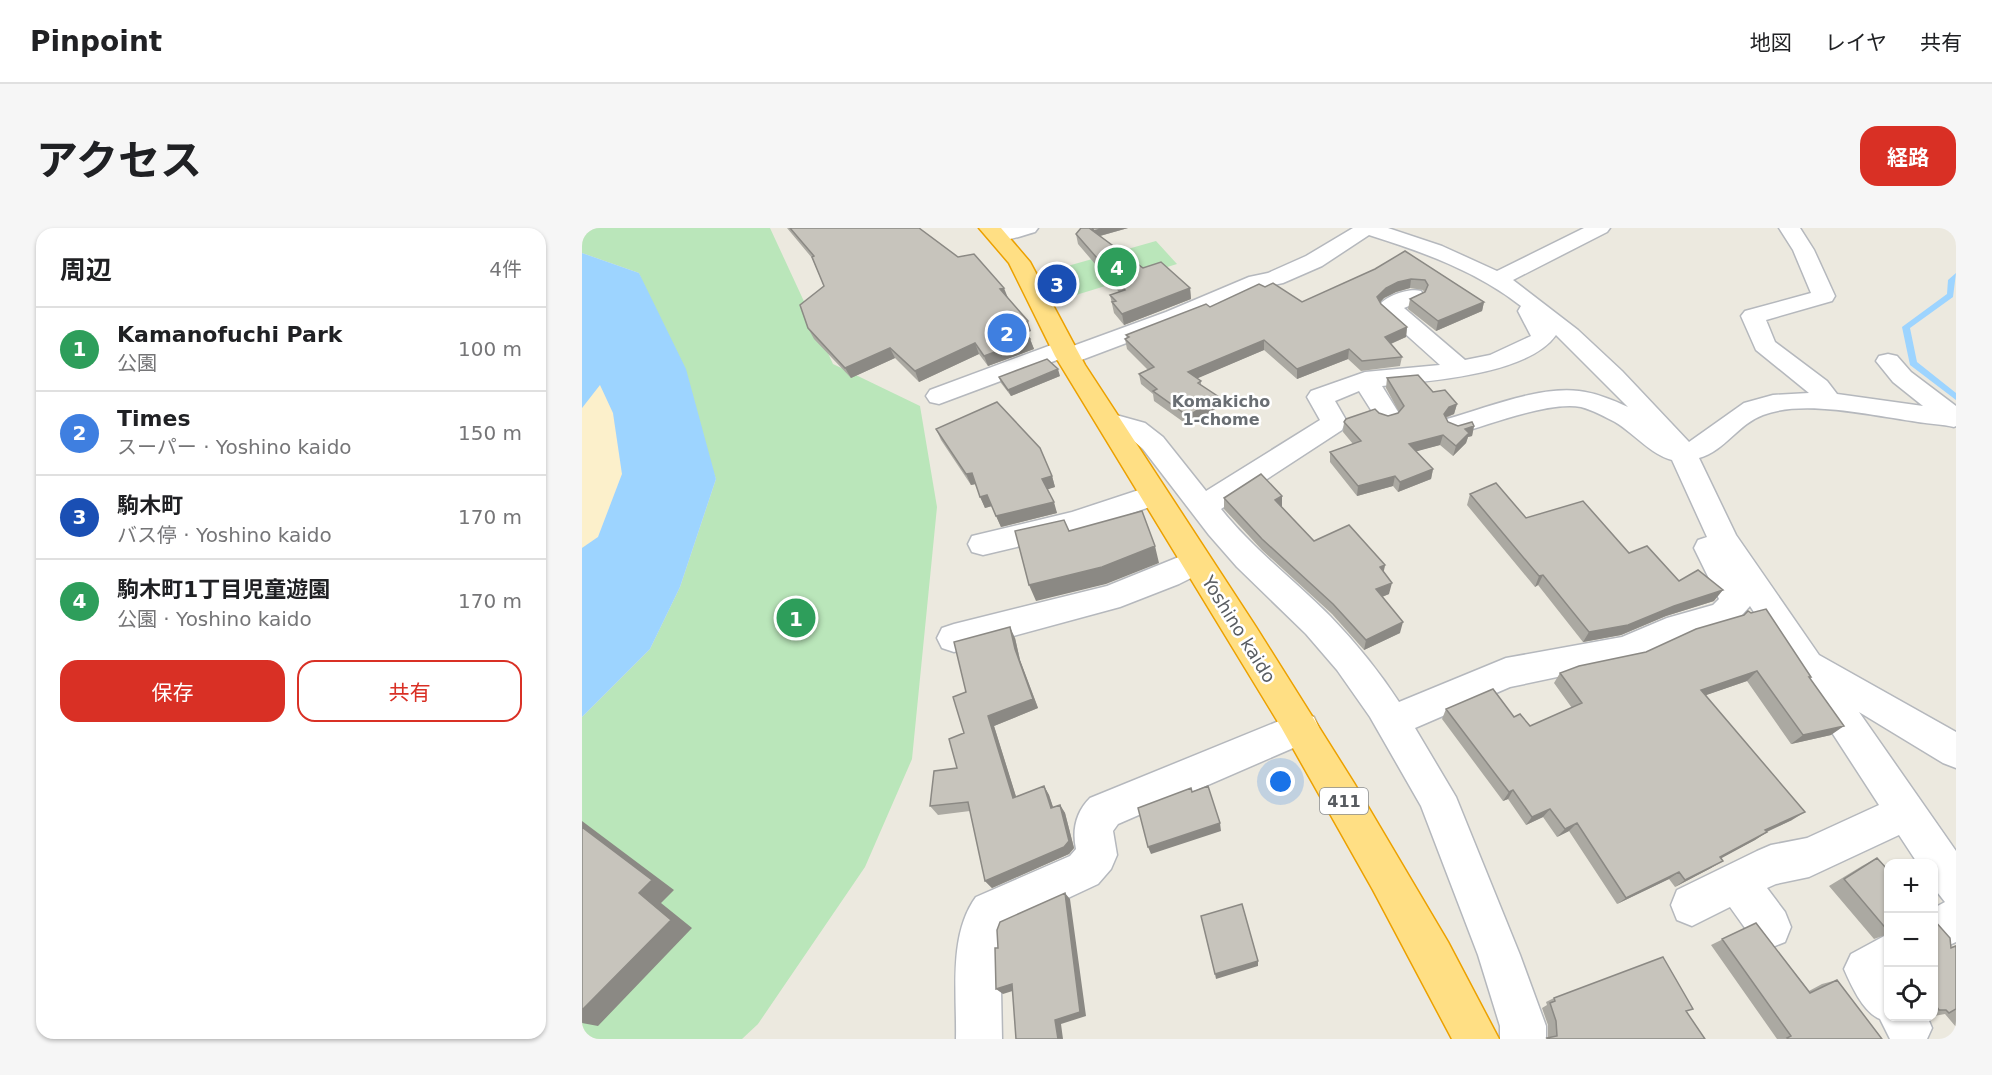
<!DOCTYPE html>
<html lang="ja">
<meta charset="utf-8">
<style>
body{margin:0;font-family:"DejaVu Sans","Noto Sans JP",sans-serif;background:#f6f6f6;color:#202124}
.controls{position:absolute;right:18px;bottom:18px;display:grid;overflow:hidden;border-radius:12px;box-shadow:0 2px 4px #0004}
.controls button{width:54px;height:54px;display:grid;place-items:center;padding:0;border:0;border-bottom:2px solid #e0e0e0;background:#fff;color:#202124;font:30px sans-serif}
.you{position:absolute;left:699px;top:554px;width:21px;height:21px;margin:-15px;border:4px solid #fff;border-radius:50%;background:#1a73e8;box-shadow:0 0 0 9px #1a73e833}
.badge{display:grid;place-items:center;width:39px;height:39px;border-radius:50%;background:#d93025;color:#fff;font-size:20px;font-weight:700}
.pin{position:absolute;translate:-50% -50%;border:3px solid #fff;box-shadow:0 2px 6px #0006}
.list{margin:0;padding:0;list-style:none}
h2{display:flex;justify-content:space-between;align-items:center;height:78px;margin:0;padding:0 24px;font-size:26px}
h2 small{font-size:20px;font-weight:400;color:#757577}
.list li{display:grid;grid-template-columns:39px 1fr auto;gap:18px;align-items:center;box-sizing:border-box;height:84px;padding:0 24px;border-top:2px solid #e0e0e0}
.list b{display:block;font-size:22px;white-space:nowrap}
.list p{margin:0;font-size:20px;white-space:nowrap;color:#757577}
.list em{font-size:20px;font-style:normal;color:#757577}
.actions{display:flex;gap:12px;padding:18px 24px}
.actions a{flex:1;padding:14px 0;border:2px solid #d93025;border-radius:18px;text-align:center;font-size:21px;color:#d93025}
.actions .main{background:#d93025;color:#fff}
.icon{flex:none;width:33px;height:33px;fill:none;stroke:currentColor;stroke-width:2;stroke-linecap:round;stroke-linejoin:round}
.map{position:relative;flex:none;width:1374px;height:811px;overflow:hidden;border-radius:18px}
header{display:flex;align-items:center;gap:36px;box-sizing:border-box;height:84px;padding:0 30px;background:#fff;border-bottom:2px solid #e0e0e0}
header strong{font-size:28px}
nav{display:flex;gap:33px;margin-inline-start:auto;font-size:21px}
.intro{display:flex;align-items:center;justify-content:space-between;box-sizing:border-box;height:144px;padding:0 36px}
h1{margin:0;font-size:42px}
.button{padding:15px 27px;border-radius:18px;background:#d93025;color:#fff;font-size:21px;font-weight:700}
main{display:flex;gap:36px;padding:0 36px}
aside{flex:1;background:#fff;border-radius:18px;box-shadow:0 2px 4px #0004}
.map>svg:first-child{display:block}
.green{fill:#bae6ba}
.sand{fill:#fcf0cb}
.water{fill:#9dd4ff}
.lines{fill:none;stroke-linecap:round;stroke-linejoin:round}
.stream{fill:#9dd4ff;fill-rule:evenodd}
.minor-casing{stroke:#b5b8bd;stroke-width:3}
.highway-casing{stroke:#eca100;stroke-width:3}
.minor{fill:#fff;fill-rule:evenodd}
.highway{fill:#ffdf84;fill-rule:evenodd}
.wall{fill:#aba9a2}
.shaded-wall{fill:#8b8984}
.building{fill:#c7c4bc;stroke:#8b8984;stroke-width:1.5}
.labels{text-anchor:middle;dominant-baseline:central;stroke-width:5;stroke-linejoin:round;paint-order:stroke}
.far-neighbourhood-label{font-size:16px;font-weight:bold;fill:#696e73;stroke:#fff}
.shield{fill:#fff;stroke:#8a8d90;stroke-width:1.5}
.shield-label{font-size:16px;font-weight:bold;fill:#585c61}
.street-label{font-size:18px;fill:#585c61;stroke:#fff}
</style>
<header>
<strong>Pinpoint</strong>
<nav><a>地図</a><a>レイヤ</a><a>共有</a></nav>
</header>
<div class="intro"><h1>アクセス</h1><a class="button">経路</a></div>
<main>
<aside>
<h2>周辺<small>4件</small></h2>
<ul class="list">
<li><span class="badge" style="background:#2e9e5b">1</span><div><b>Kamanofuchi Park</b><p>公園</p></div><em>100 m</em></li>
<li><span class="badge" style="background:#3f7fe0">2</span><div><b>Times</b><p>スーパー · Yoshino kaido</p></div><em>150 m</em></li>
<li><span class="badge" style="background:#1a4fb4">3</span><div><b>駒木町</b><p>バス停 · Yoshino kaido</p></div><em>170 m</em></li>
<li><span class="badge" style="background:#2e9e5b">4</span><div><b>駒木町1丁目児童遊園</b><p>公園 · Yoshino kaido</p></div><em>170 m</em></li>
</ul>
<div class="actions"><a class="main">保存</a><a>共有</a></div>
</aside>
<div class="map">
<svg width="1374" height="811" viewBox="0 0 1374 811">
<rect width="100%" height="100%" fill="#ece9df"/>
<!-- green -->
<path class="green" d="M0 0H188L251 136 338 178 355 279 330 531 283 639 176 796 160 811H0V489L68 421 98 359 134 251 57 45 0 25Z
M574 13 595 36 494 67 475 41Z"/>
<!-- sand -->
<path class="sand" d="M18 156 31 185 40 246 16 309 0 320V180Z"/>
<!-- water -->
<path class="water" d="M0 25 57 45 104 141 134 251 98 359 68 421 0 489V320L16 309 40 246 31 185 18 157 0 180Z"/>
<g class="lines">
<!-- stream -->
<path class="stream" d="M1369 0H1374V5L1372 4Z
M1374 45 1371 69 1328 100 1335 134 1374 165V172L1328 137 1320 99 1365 66 1366 52Z"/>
<!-- minor casing -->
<g class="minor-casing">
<path id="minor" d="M419 0H456L453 4C439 8 422 15 408 11L405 7 408 3Z
M771 0H806L860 18 915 43 1002 0H1028L1025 4 931 52 996 102 1040 143 1107 214 1162 175 1191 167 1227 165 1174 122 1159 88 1163 83 1229 65 1211 22 1197 0H1218L1232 22 1253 68 1250 73 1184 92 1193 114 1245 153 1255 166 1341 178 1311 154 1294 133 1297 128 1306 126 1315 128 1329 144 1374 178V198L1372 199C1360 196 1348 196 1336 194 1293 188 1222 171 1181 187 1156 196 1143 223 1117 230L1154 307 1237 427 1374 504V540L1361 535 1277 484 1374 623V714L1352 724V680L1363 674 1352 660V636H1336L1317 607 1227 649 1194 656 1185 660 1203 684 1209 699 1203 714 1188 720 1173 714 1148 679 1110 698 1095 692 1089 677 1095 662 1175 623 1189 617 1225 610 1297 577 1168 378 1152 396 1105 410 1056 432 928 459 833 500 874 569 938 727 964 798V811H918V798L896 727 839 578 788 489 755 442 724 406 655 339 627 307 561 221 545 207 518 200 514 194 518 188 527 185 563 195 581 209 624 263 738 192 725 169 729 163 783 144 858 137 799 84 796 79C803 68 826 60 839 63L842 68 839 73 822 80 883 132 908 127 949 108 936 83 939 78C894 43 841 24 787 7L740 38 701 55 682 59 600 94 494 134 485 136 475 132 357 176 348 174 344 168 348 162 472 116 481 114 491 118 584 84 667 49 686 45 724 28ZM974 107 1046 179C1031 172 1014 165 997 163 957 158 904 180 865 191L861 197 865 203 874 206C907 197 967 173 999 179 1011 182 1023 189 1033 194 1053 206 1068 226 1090 232L1125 309 1116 312 1112 320 1137 371 1131 377 1085 390 1040 409 924 430 817 474C797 443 773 414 748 388 712 352 671 321 639 281L760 202 764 192 753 173 777 163 796 193 805 196 814 193 818 187 800 158C845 153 946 147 974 107Z
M572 257 582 260 586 267 582 274 493 305 401 327 390 324 386 316 390 308 490 284Z
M614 322 625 326 629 334 625 342 597 356 538 379 372 424 360 420 355 410 360 400 372 396 525 358Z
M719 484 732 489 737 500 732 511 536 596 531 603 535 627 529 641 516 656 424 699 418 711 420 811H374C375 766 366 707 394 669L488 628 494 621C490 602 494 584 508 570Z
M1306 706V788H1345L1350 800 1345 811H1308L1298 791C1281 784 1269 757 1262 741L1269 726Z"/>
</g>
<!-- highway casing -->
<g class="highway-casing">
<path id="highway" d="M397 0H419L448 34 503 137 674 399 772 555 866 714 917 811H870L791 662 699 499 473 128 427 35Z"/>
</g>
<!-- minor -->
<use href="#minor" class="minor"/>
<!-- highway -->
<use href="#highway" class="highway"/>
</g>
<!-- wall -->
<path class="wall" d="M205 0H327L425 69 449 103 443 105 448 111 452 121 406 138 397 126 337 154 313 130 269 150 232 111 226 100 242 58 230 30Z
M499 0H546L518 8 561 40 608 60 609 71 542 97 532 85 528 67 537 64 496 16 494 6Z
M823 23 902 74 900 83 854 103 826 81 828 71 842 64 841 62 828 60 814 64 802 70 798 74 799 76 825 99 824 109 809 116 820 129 818 138 779 143 766 131 715 151 682 122 615 150 619 153V157L638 178 607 198 572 173 571 166 559 156 557 146 566 142 545 121 543 111 545 110 544 107 628 79 683 59 720 74 793 41Z
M478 148 429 168 419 155 417 149Z
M805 150 851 164 875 176 872 186 864 190 866 194 876 198H892L890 208 886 209 884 215 871 228 858 217 834 223 851 241 849 251 816 264 811 258 775 268 748 234V224L771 216 761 204 762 194 797 185 806 188 816 185 817 184 804 160Z
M354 201 470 248 473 259 465 261 475 285 419 299 410 278 403 280 393 256 389 257 359 212Z
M888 266 944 290 1047 325 1132 373 1084 388 1039 407 1001 414 956 357 953 359 885 277Z
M642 270 700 280 732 313 803 337 801 344 807 366 800 369 818 405 782 422 750 386 680 322 642 281Z
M433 410 438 432 456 480 412 498 434 569 462 558 467 567 471 579 478 577 483 585 492 620 487 626 410 660 403 653 388 583 356 587 348 578 375 540 382 505 384 464Z
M1064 424 1229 449 1227 450 1249 507 1209 516 1165 453 1124 467 1210 592 1185 604 1173 612 1138 630 1129 640 1093 659 1087 651 1035 676 987 603 975 609 961 589 944 597 926 571 921 573 860 491 864 481 932 489 948 498 990 480 972 455 978 445Z
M1295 630 1306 642V706L1292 711 1247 658 1280 638Z
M1352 692 1369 719 1374 717V799L1363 786 1352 788Z
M1174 695 1227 763 1240 756 1255 752 1300 811H1195L1129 717Z
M972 770 1104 783 1123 811H963L966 810V797L960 780 965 777 964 774Z"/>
<!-- shaded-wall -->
<path class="shaded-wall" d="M522 0H546L514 9 512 3Z
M829 51 828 60 814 64 802 70 794 79 795 69 804 60 816 54Z
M422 60 426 70 418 61Z
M608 60 609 71 542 97 540 86Z
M902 74 900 83 854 103 856 93Z
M446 93 449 103 438 107 435 97Z
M825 99 824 109 801 119 803 109Z
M448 111 452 121 406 138 402 128Z
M682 112V122L607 154 606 144Z
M393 115 397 126 337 154 333 143Z
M308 120 313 130 269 150 263 140Z
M767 121 766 131 715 151V141Z
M476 141 478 148 429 168 426 162Z
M637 169 638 178 607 198 606 188Z
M875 176 872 186 864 189 859 196 862 186 867 179Z
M892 198 890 208 886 209 884 215 871 228 874 218 883 201Z
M861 207 858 217 825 226 827 216Z
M851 241 849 251 816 264 818 254Z
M390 245 394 256 389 257 384 246Z
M470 248 473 259 464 262 460 251Z
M813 248 811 258 775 268 776 258Z
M405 267 410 278 403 280 398 269Z
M700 268V280L693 272Z
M472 274 475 285 419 299 414 288Z
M573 318 577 335 524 356 454 373 447 357Z
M803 337 801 348 798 339Z
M961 347 956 357 953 359 957 348Z
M810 355 807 366 792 372 794 361Z
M1141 362 1132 373 1084 388 1039 407 1001 414 1007 404Z
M821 394 818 405 782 422 784 412Z
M428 399 433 410 438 432 456 480 412 498 437 578 431 570 406 488Z
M1175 443 1165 453 1110 472 1119 462Z
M1262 498 1249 507 1209 516 1221 507Z
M462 558 467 567 474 588 469 580Z
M931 562 926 571 921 573 927 564Z
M478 577 483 585 492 620 487 626 410 660 403 653Z
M968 581 961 589 944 597 950 589Z
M1223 584 1210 592 1171 610 1183 602Z
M0 593 92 662 79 675 110 700 16 798 0 795V782L57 665 0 599Z
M638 595 639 603 569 626 566 619Z
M995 595 987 603 975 609 983 601Z
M1185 604 1173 612 1127 637 1138 629Z
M1141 633 1129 640 1093 659 1103 652Z
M1097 644 1087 651 1035 676 1044 670Z
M483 665 488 671 504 788 479 796 481 811H476L473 792Z
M676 733V738L634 751 633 746Z
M430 756 437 761 421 766 414 761Z"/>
<!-- building -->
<path class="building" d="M208 0H337L376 29 392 26 422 60 418 61 446 93 435 97 448 111 402 128 393 115 333 143 308 120 263 140 226 100 218 77 242 58 230 29 232 28Z
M499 0H507L561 40 579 34 608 60 540 86 530 74 534 73 528 67 543 62 494 6Z
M510 0H522L512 3Z
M823 23 902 74 856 93 828 71 843 64 846 57 843 52 829 51 816 54 804 60 795 69 799 76 825 99 803 109 820 129 780 133 767 121 715 141 682 112 606 144 619 153 616 155 637 169 606 188 571 163 575 161 557 146 572 139 543 111 547 109 544 107 624 76 628 79 677 56 683 59 691 55 720 74 793 41Z
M465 131 476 141 426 162 417 149Z
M836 147 851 164 863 162 875 176 867 179 862 186 866 194 876 198 890 194 892 198 883 201 887 205 874 218 861 207 827 216 851 241 818 254 813 248 776 258 748 224 779 213 762 194 764 191 793 181 797 185 806 188 816 185 822 178 805 150Z
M415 174 458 220 470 248 460 251 472 274 414 288 405 267 398 269 390 245 384 246 354 201Z
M679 246 700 268 693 272 732 313 767 297 803 337 798 339 810 355 794 361 821 394 784 412 751 376 680 311 642 270Z
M914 255 944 290 1001 273 1047 325 1065 318 1097 353 1116 342 1141 362 1092 378 1046 397 1007 404 961 347 957 348 888 266Z
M560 283 573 318 520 339 447 357 433 303 482 292 487 303Z
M1184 381 1229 449H1227L1262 498 1221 507 1175 443 1119 462 1223 584 1183 602 1185 604 1138 629 1141 633 1103 652 1097 644 1044 670 995 595 983 601 968 581 950 589 931 562 927 564 864 481 911 461 932 489 938 486 948 498 1000 475 978 445 997 438 1064 424 1114 401 1162 387 1166 383 1169 385Z
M428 399 433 421 451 471 406 488 431 570 462 558 469 580 478 577 487 613 482 619 403 653 386 574 348 578 352 543 375 540 367 511 382 505 371 469 384 464 372 414Z
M626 558 638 595 566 619 556 580 609 560 610 564Z
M0 599 70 652 57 665 89 692 0 782Z
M1295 630 1306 642V703L1262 651Z
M483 665 498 784 473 792 476 811H434L430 756 414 761 413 720H416L415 702 418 694Z
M660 676 676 733 633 746 619 688Z
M1352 692 1368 710 1369 720 1374 718V781L1367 785 1364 782H1357L1352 775Z
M1174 695 1228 765 1255 752 1300 811H1206L1205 810 1209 808 1140 711Z
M1081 729 1111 781 1104 783 1123 811H966L965 810 975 808 974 793 968 775 973 773 972 770Z"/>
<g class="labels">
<!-- far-neighbourhood labels -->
<g class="far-neighbourhood-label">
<text x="639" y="173">Komakicho<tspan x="639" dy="18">1-chome</tspan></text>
</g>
<!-- shield labels -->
<rect class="shield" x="738" y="560" width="48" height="26" rx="4.5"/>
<g class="shield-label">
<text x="762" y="573">411</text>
</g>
<!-- street labels -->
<g class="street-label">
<text transform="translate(657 401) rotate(58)">Yoshino kaido</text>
</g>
</g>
</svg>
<div class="controls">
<button>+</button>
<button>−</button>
<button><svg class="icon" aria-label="locate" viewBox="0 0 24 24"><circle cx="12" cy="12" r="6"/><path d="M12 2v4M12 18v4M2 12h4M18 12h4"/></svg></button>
</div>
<div class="you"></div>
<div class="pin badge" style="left:214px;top:390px;background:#2e9e5b">1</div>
<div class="pin badge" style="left:425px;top:105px;background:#3f7fe0">2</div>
<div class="pin badge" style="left:475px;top:56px;background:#1a4fb4">3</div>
<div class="pin badge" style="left:535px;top:39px;background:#2e9e5b">4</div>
</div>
</main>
